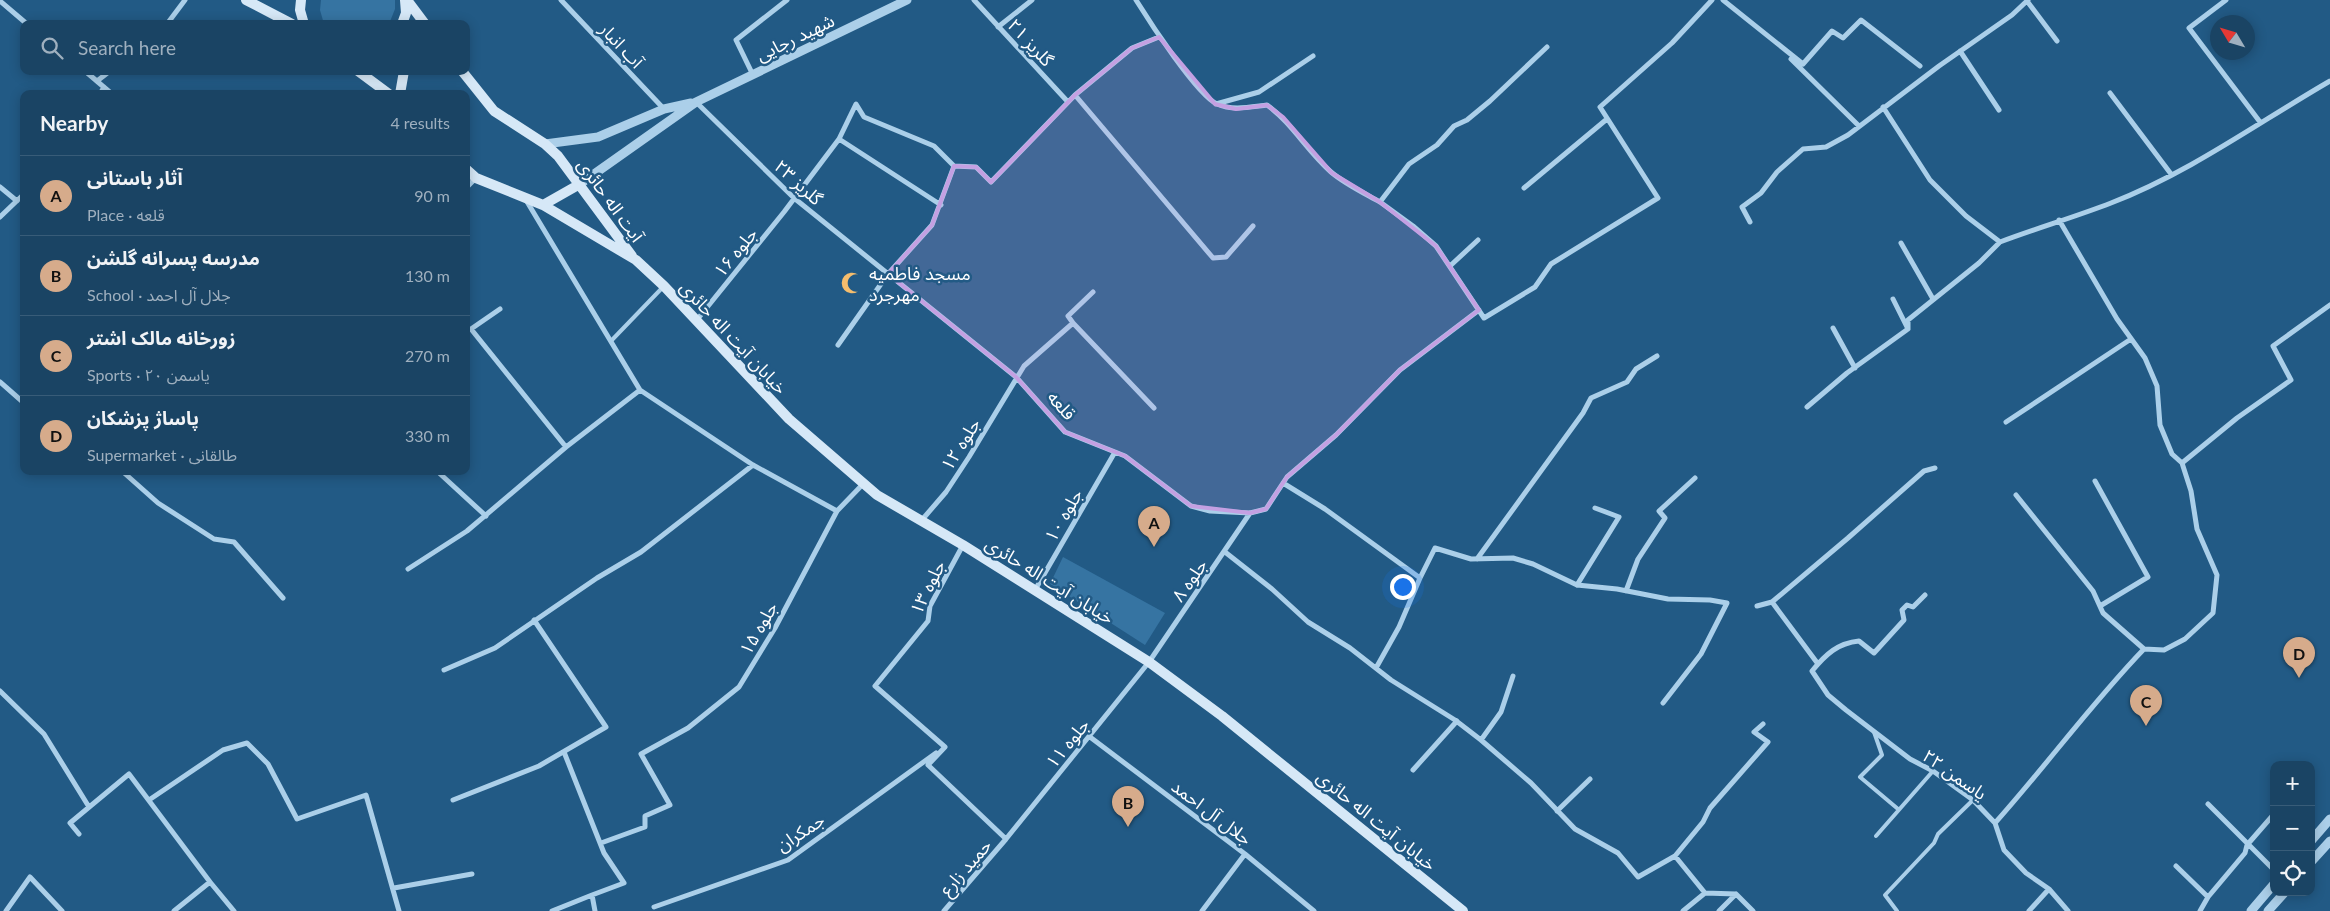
<!DOCTYPE html>
<meta charset="utf-8">
<style>
body{margin:0;font-family:Lato,"Noto Sans Arabic",sans-serif;background:#234b6a;color:#f1f3f6}
.controls{position:absolute;right:15px;bottom:15px;display:grid;overflow:hidden;border-radius:10px;box-shadow:0 2px 12px #0003}
.controls button{width:45px;height:45px;display:grid;place-items:center;padding:0;border:0;border-bottom:1px solid #385c78;background:#1a4464;color:#f1f3f6;font:25px sans-serif}
.compass{position:absolute;left:2210px;top:15px;width:45px;height:45px;border-radius:50%;background:#1a4464;box-shadow:0 2px 12px #0003;rotate:308deg}
.you{position:absolute;left:1402px;top:586px;width:18px;height:18px;margin:-12px;border:4px solid #fff;border-radius:50%;background:#1a73e8;box-shadow:0 0 0 8px #1a73e833}
.badge{display:grid;place-items:center;width:32px;height:32px;border-radius:50%;background:#d6ab8b;color:#111;font-size:16px;font-weight:700}
.pin{position:absolute;translate:-50% -41px;filter:drop-shadow(0 1px 2px #0008)}
.pin::after{content:'';position:absolute;top:26px;width:18px;height:15px;background:inherit;clip-path:polygon(0 0,100% 0,50% 100%)}
.list{margin:0;padding:0;list-style:none}
h2{display:flex;justify-content:space-between;align-items:center;height:65px;margin:0;padding:0 20px;font-size:21px}
h2 small{font-size:16px;font-weight:400;color:#9fb0bf}
.list li{display:grid;grid-template-columns:32px 1fr auto;gap:15px;align-items:center;box-sizing:border-box;height:80px;padding:0 20px;border-top:1px solid #385c78}
.list b{display:block;font-size:19px;white-space:nowrap}
.list p{margin:0;font-size:16px;white-space:nowrap;color:#9fb0bf}
.list em{font-size:16px;font-style:normal;color:#9fb0bf}
.icon{flex:none;width:28px;height:28px;fill:none;stroke:currentColor;stroke-width:2;stroke-linecap:round;stroke-linejoin:round}
.map{position:relative;flex:none;width:2330px;height:911px;overflow:hidden}
.search{position:absolute;background:#1a4464;box-shadow:0 2px 12px #0003;left:20px;top:20px;width:450px;height:55px;display:flex;align-items:center;gap:12px;box-sizing:border-box;padding:0 18px;border-radius:10px;color:#9fb0bf;font-size:19px}
.panel{position:absolute;background:#1a4464;box-shadow:0 2px 12px #0003;left:20px;top:90px;width:450px;height:385px;border-radius:10px}
.map>svg:first-child{display:block}
.green{fill:#3674a2}
.lines{fill:none;stroke-linecap:round;stroke-linejoin:round}
.service{stroke:#abcfe9;stroke-width:4}
.minor{stroke:#abcfe9;stroke-width:5}
.tertiary{stroke:#abcfe9;stroke-width:9}
.secondary{stroke:#d6e8f7;stroke-width:10}
.marked{fill:#c4a0e2;fill-opacity:0.2;stroke:#c4a0e2;stroke-width:4;stroke-linejoin:round}
.labels{text-anchor:middle;dominant-baseline:central;stroke-width:5;stroke-linejoin:round;paint-order:stroke}
.street-label{font-size:18px;fill:#fff;stroke:#225a85}
.poi-label{font-size:18px;fill:#fff;stroke:#225a85;text-anchor:start}
</style>
<div class="map">
<svg width="2330" height="911" viewBox="0 0 2330 911">
<rect width="100%" height="100%" fill="#225a85"/>
<!-- green -->
<path class="green" d="M321 0H395V9L389 24H324L320 10Z
M1063 557 1165 613 1145 645 1050 584Z"/>
<g class="lines">
<!-- service -->
<path class="service" d="M611 341 663 287
M1874 732 1882 755 1860 777 1898 809
M1876 836 1933 771
M1897 911 1885 895 1934 843 1938 834 1973 800"/>
<!-- minor -->
<path class="minor" d="M561 0 664 109
M974 0 1068 102
M1136 0C1149 21 1197 95 1217 104 1232 111 1250 107 1267 105 1292 123 1307 151 1331 172 1345 184 1364 193 1380 202L1409 164 1437 145 1454 126 1467 120 1490 101 1547 47
M1723 0 1803 64 1832 31 1843 38 1861 20 1920 66
M2226 0 2189 28 2260 122
M0 1 27 24
M2027 1 2057 41
M167 24 185 0
M998 27 1032 0
M1960 51 1999 110
M1791 59 1859 126
M85 71 112 94
M753 75 736 40 787 0
M97 81 110 71
M2110 93 2171 174
M100 94 104 87
M1075 95 1213 258 1226 257 1253 226
M696 102 794 198 1016 377 1065 432 1125 456 1191 506 1210 511 1250 513 1266 509 1287 477 1336 435 1400 370 1479 310
M1216 104 1259 92 1313 56
M1883 107 1930 180 1966 216 2000 242C2037 228 2075 217 2111 203 2189 173 2259 122 2330 81
M839 139 941 205
M0 187 17 201
M466 188 476 178
M1524 188 1607 119
M526 200 640 390 753 465 837 511
M1380 202 1413 226 1436 246 1484 318 1535 287 1551 264 1658 198 1600 107 1672 43 1712 0
M0 217 24 194
M1750 222 1742 207 1761 193 1777 172 1803 149 1826 147 1848 135 1939 66 2012 15 2028 0
M1901 243 1933 299
M1450 266 1478 240
M1893 299 1908 329
M500 309 471 329 566 447
M696 321 784 212 839 139 856 104 864 117 934 146 954 166 976 167 991 182 1075 95 1132 48 1159 37
M1073 323 1154 408
M1833 328 1855 368
M838 345 888 274 932 225 954 166
M0 382 24 403
M1807 407 1847 373 1908 329V320L1979 263 2000 242
M2006 422 2131 339
M2182 463 2237 418 2291 380 2273 346 2330 305
M122 471 158 503 214 539 234 542 283 598
M437 471 486 516
M2095 481 2148 577 2100 606
M1283 483 1325 509 1420 578 1399 627 1376 668
M2016 495 2093 591 2103 613 2144 649
M921 521 946 492 969 457 1024 366 1073 323 1068 316 1093 292
M963 545 930 606 928 621 875 686 945 747 928 765 1006 839
M1225 552 1272 589 1308 622 1350 648 1391 680 1455 720 1481 740 1531 783 1575 829 1618 853 1638 877 1675 856 1705 893
M1477 559 1583 413 1591 398 1627 382 1636 369 1657 356
M408 569 467 531 566 447 640 390
M1420 578 1435 548 1471 559 1513 558 1533 564 1577 585 1617 589 1668 599 1710 600 1727 603 1701 654 1663 703
M1577 585 1619 517 1595 508
M1035 590 1115 452
M1626 591 1638 559 1665 518 1659 511 1695 478
M1925 595 1913 607 1907 605 1902 610 1904 620 1874 653 1859 641C1838 643 1826 654 1812 671L1828 695 1846 710 1910 759 1933 771 1973 800 1995 823 2004 850 2026 873 2049 889 2068 911
M1757 606 1772 602
M1818 664 1772 602 1848 538 1924 471 1935 468
M444 670 495 648 597 578 641 552 753 465
M0 691 44 734 89 807
M1090 737 1245 854 1314 911
M1481 740 1501 712 1513 676
M564 752 604 853 624 883 592 895 595 911
M1413 770 1457 721
M149 800 223 750 247 743 268 764 297 819 366 795 399 911
M453 800 539 766 606 727 534 620
M2208 804 2274 870
M1557 811 1590 779
M1995 823C2046 766 2091 704 2144 649L2164 650 2185 639 2213 613 2217 575 2197 529 2191 491 2182 463 2172 454 2160 425 2157 386 2145 358 2117 319 2059 220
M79 834 70 823 129 774 210 882
M601 843 645 827V816L670 805 641 754 688 728 739 687 775 628 837 511 864 483
M1675 856 1703 822 1710 808 1768 742 1754 732 1763 724
M2176 866 2208 897
M394 888 472 874
M1705 893 1736 894 1753 911
M654 907 788 860 936 753
M6 911 30 877 62 911
M174 911 210 882 234 911
M552 911 592 895
M944 911 1006 839 1149 662 1250 513
M1202 911 1245 854
M1683 911 1705 893
M1719 911 1736 894
M2029 911 2049 889
M2200 911 2208 897 2245 853 2247 845 2274 814"/>
<!-- tertiary -->
<path class="tertiary" d="M545 144 598 137 664 109 691 103
M580 184 696 102 907 0
M2311 841 2330 819
M2311 862 2330 841
M2251 911 2274 884
M2268 911 2285 892"/>
<!-- secondary -->
<path class="secondary" d="M246 0 292 24
M301 0 300 10 304 24
M407 0 425 24
M402 24 406 13 405 0
M358 71 389 94
M462 71 494 111 545 144 558 156 632 256
M400 94 404 71
M466 169 476 178 543 205 636 260 664 286 789 419 877 495 963 545 1149 662 1222 716 1463 911
M543 205 580 184"/>
</g>
<!-- marked area -->
<path class="marked" d="M1159 37 1215 104 1236 109 1267 105 1283 117 1332 173 1380 202 1436 246 1479 310 1400 370 1336 435 1287 477 1266 509 1250 513 1191 506 1125 456 1065 432 1016 377 888 274 932 225 954 166 976 167 991 182 1075 95 1132 48Z"/>
<!-- icons -->
<defs>
<g id="mosque-bare" transform="scale(1.725)"><path d="M3.5-4.9A6 6 0 1 0 3.5 4.9A5 5 0 1 1 3.5-4.9Z" fill="#f5bd6d" stroke="#225a85" stroke-width="2.5" paint-order="stroke"/></g>
</defs>
<g fill-rule="evenodd">
<use href="#mosque-bare" x="852" y="283"/>
</g>
<g class="labels">
<!-- street labels -->
<g class="street-label">
<text transform="translate(795 37) rotate(-26)">شهید رجایی</text>
<text transform="translate(1031 42) rotate(47)">گلریز ۲۱</text>
<text transform="translate(622 45) rotate(47)">آب انبار</text>
<text transform="translate(799 182) rotate(42)">گلریز ۲۳</text>
<text transform="translate(611 200) rotate(54)">آیت اله حائری</text>
<text transform="translate(735 252) rotate(-51)">جلوه ۱۶</text>
<text transform="translate(734 337) rotate(47)">خیابان آیت اله حائری</text>
<text transform="translate(1062 405) rotate(48)">قلعه</text>
<text transform="translate(960 444) rotate(-58)">جلوه ۱۲</text>
<text transform="translate(1063 515) rotate(-60)">جلوه ۱۰</text>
<text transform="translate(1050 580) rotate(32)">خیابان آیت اله حائری</text>
<text transform="translate(1189 580) rotate(-55)">جلوه ۸</text>
<text transform="translate(927 587) rotate(-64)">جلوه ۱۳</text>
<text transform="translate(758 628) rotate(-60)">جلوه ۱۵</text>
<text transform="translate(1067 743) rotate(-51)">جلوه ۱۱</text>
<text transform="translate(1955 774) rotate(35)">یاسمن ۲۲</text>
<text transform="translate(1212 812) rotate(37)">جلال آل احمد</text>
<text transform="translate(1377 820) rotate(39)">خیابان آیت اله حائری</text>
<text transform="translate(800 832) rotate(-33)">جمکران</text>
<text transform="translate(965 867) rotate(-49)">حمید زارع</text>
</g>
<!-- poi labels -->
<g class="poi-label">
<text x="869" y="273">مسجد فاطمیه<tspan x="869" dy="21">مهرجرد</tspan></text>
</g>
</g>
</svg>
<div class="controls">
<button>+</button>
<button>−</button>
<button><svg class="icon" aria-label="locate" viewBox="0 0 24 24"><circle cx="12" cy="12" r="6"/><path d="M12 2v4M12 18v4M2 12h4M18 12h4"/></svg></button>
</div>
<svg class="compass" viewBox="-18 -18 36 36"><path d="M0-13l5 13h-10z" fill="#e53935"/><path d="M0 13l5-13h-10z" fill="#9fb0bf"/></svg>
<div class="you"></div>
<div class="pin badge" style="left:1154px;top:547px">A</div>
<div class="pin badge" style="left:1128px;top:827px">B</div>
<div class="pin badge" style="left:2146px;top:726px">C</div>
<div class="pin badge" style="left:2299px;top:678px">D</div>
<div class="search"><svg class="icon" aria-label="search" viewBox="0 0 24 24"><circle cx="10" cy="10" r="6"/><path d="M15 15l6 6"/></svg>Search here</div>
<section class="panel">
<h2>Nearby<small>4 results</small></h2>
<ul class="list">
<li><span class="badge">A</span><div><b>آثار باستانی</b><p>Place · قلعه</p></div><em>90 m</em></li>
<li><span class="badge">B</span><div><b>مدرسه پسرانه گلشن</b><p>School · جلال آل احمد</p></div><em>130 m</em></li>
<li><span class="badge">C</span><div><b>زورخانه مالک اشتر</b><p>Sports · یاسمن ۲۰</p></div><em>270 m</em></li>
<li><span class="badge">D</span><div><b>پاساژ پزشکان</b><p>Supermarket · طالقانی</p></div><em>330 m</em></li>
</ul>
</section>
</div>
